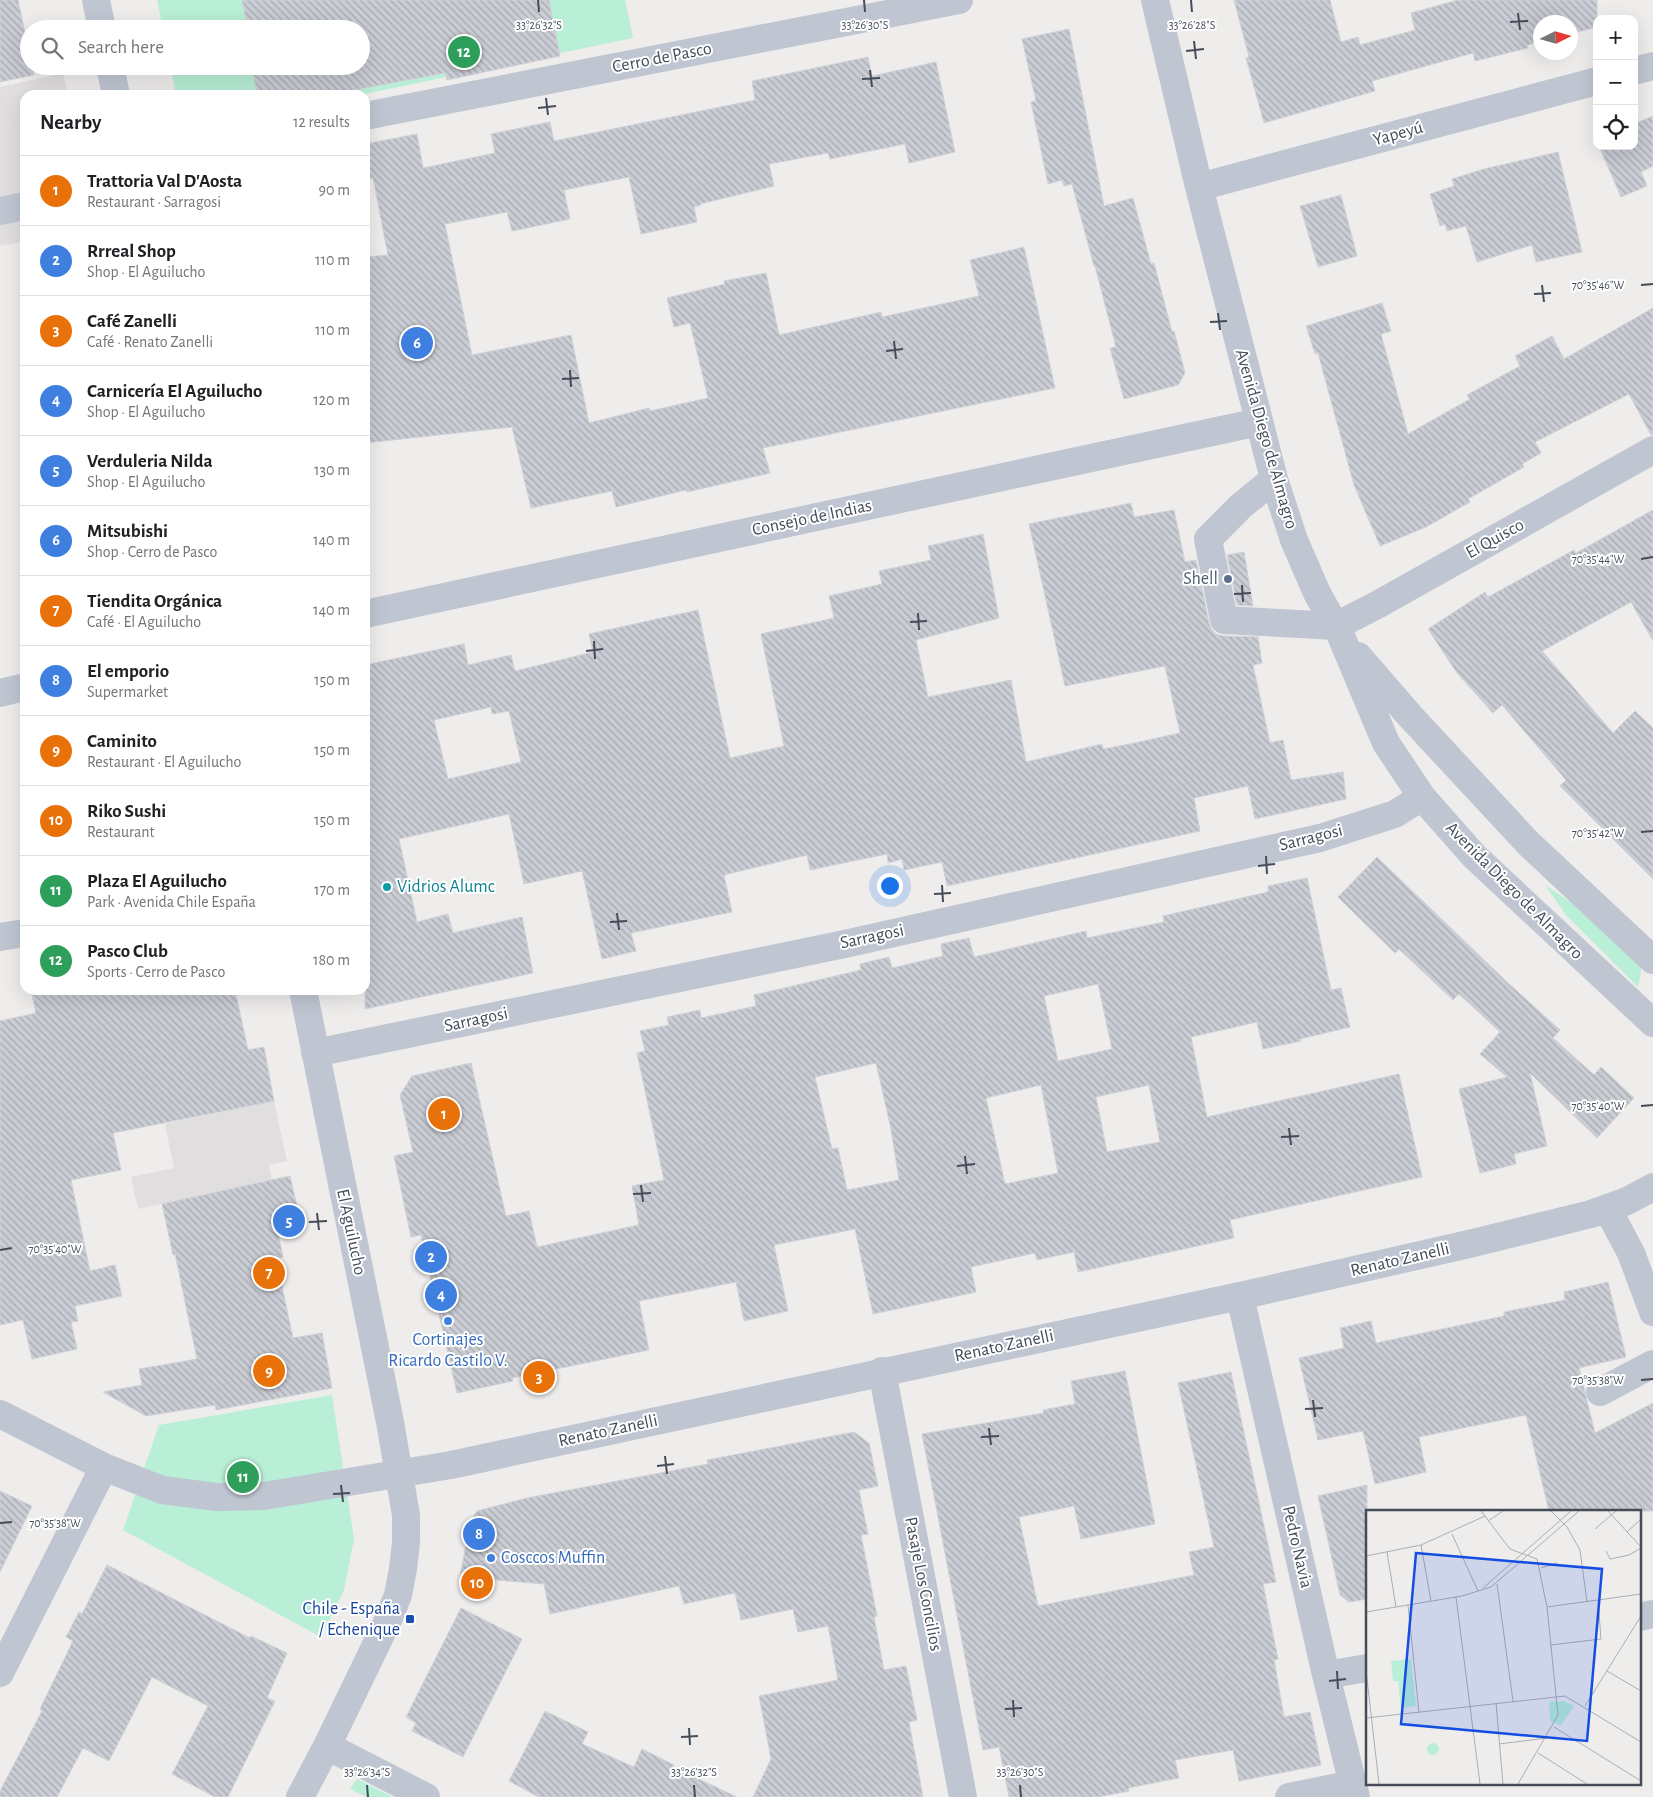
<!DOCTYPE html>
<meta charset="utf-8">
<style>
body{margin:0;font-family:"Alegreya Sans",sans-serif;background:#f2f2f2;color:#202124}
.controls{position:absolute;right:15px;top:15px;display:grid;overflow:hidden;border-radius:10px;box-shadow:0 5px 20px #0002}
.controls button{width:45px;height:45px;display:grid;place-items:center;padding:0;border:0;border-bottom:1px solid #e0e0e0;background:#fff;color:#202124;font:25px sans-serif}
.compass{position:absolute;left:1533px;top:15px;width:45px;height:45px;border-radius:50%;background:#fff;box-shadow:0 5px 20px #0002;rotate:85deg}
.you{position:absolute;left:889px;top:885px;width:18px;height:18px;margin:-12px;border:4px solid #fff;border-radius:50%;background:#1a73e8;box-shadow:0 0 0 8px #1a73e833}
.badge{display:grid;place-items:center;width:32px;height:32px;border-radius:50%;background:#ea580c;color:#fff;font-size:16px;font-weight:700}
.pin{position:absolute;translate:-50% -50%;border:2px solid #fff;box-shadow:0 1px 5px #0006}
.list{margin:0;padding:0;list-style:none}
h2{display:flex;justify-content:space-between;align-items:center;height:65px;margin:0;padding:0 20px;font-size:21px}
h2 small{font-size:16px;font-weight:400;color:#757577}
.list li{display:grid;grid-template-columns:32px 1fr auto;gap:15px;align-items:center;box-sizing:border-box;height:70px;padding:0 20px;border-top:1px solid #e0e0e0}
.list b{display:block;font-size:19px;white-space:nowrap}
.list p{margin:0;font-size:16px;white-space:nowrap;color:#757577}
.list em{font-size:16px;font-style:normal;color:#757577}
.icon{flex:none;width:28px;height:28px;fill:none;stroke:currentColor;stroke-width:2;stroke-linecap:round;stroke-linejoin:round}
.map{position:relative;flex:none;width:1653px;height:1797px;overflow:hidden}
.search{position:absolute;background:#fff;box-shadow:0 5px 20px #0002;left:20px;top:20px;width:350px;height:55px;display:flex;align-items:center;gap:12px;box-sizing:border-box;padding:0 18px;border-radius:28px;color:#757577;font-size:19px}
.panel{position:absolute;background:#fff;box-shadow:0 5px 20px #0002;left:20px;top:90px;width:350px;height:905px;border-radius:15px}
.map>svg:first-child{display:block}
.education{fill:#e0dede}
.green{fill:#b8efd6}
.building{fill:url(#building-back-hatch);stroke:#d0d1d8;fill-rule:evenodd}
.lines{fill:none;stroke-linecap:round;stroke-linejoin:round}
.minor{stroke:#bfc6d2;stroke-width:28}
.ticks{fill:none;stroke:#444c5a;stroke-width:2}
.service-dot{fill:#5c6f8a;stroke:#fff;stroke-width:2}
.culture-dot{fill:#0f9aa8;stroke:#fff;stroke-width:2}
.shop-dot{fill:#3f7fe0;stroke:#fff;stroke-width:2}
.transit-dot{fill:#1a4fb4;stroke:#fff;stroke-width:2}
.labels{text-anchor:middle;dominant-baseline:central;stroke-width:4;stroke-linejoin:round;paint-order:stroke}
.street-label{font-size:18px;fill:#444c5a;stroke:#fff}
.service-label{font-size:18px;fill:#4e5e75;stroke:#fff;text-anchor:end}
.culture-label{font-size:18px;fill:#0d838f;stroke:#fff;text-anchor:start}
.shop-label{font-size:18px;fill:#366cbe;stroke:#fff}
.transit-label{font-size:18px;fill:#164399;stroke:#fff;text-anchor:end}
.inset-road{fill:none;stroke:#abadb2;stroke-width:1}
.view{fill:#134de2;fill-opacity:0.15;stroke:#134de2;stroke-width:2.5}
.inset-edge{fill:none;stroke:#444c5a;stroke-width:2.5}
.ticks-label{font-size:12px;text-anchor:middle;fill:#444c5a;stroke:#fff;stroke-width:4;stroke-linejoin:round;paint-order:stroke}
</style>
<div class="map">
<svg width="1653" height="1797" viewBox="0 0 1653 1797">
<defs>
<pattern id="building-back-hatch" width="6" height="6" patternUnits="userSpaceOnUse" patternTransform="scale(1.25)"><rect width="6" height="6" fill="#cbcdd5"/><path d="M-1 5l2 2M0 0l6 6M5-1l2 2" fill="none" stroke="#a6a9b0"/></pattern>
</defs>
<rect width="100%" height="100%" fill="#efedec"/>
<!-- education -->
<path class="education" d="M63 73 68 95H25V241L0 246V87Z
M274 1101 287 1161 269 1165 272 1180 138 1209 131 1177 174 1168 165 1124Z"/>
<!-- green -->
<path class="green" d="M157 0H625L633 38 360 95H176L170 66H361V29H163Z
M1545 885 1569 901 1642 966 1638 987 1566 915Z
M332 1395 354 1539 344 1590 321 1637 123 1530 159 1425Z
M357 1779 393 1797H367L350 1789Z"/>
<!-- building -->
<path class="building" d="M0 0H18L29 51V66H32L34 75 0 82Z
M242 0H549L560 56 447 80 445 73 328 95H257L252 66H361V29H248Z
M1234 0H1330L1341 42 1358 37 1360 45 1415 30 1411 13 1458 0H1597V27L1570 34V22H1540V42L1527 45 1528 48 1475 61 1473 53 1372 81 1375 91 1264 123 1246 58 1249 57Z
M1069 29 1104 206 1133 198 1151 264 1154 263 1172 332 1174 331 1185 373 1178 385 1124 399 1110 348 1116 347 1095 266H1094L1072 184 1064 186 1062 180 1048 184 1031 102 1036 101 1022 39Z
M868 57 872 76 936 62 955 152 909 163 905 144 830 159 828 153 769 164 774 186 700 204 701 205 694 207 697 222 641 234 629 177 564 190 570 219 512 231 507 212 445 224 472 355 571 335 589 423 649 408 650 411 708 398 690 323 674 327 667 298 725 284 724 281 766 273 779 335 881 312 882 317 979 296 970 260 1024 247 1055 388 763 448 770 473 687 492 686 490 616 507 612 491 531 508 512 427 365 443V257L388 255 373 178 365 179V144L417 134 423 168 495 153 491 134 550 122 554 141 755 100 752 81Z
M1653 116V166L1641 172 1647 186 1621 197 1599 146H1634V124Z
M1558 152 1582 252 1536 262 1532 245 1477 262 1466 226 1447 231 1445 224 1440 226 1430 194 1454 186 1452 179 1484 169Z
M1341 195 1357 256 1318 267 1300 206Z
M1382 303 1391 331 1381 334 1408 434 1470 399 1467 395 1520 366 1515 356 1552 336 1564 359 1653 308V434L1651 435 1629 394 1535 442 1541 453 1522 464 1524 467 1468 499 1470 502 1426 527 1380 546 1354 485 1318 353 1315 354 1306 326Z
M1131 503 1134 517 1174 510 1185 562 1196 560 1209 623 1212 630 1216 634 1223 636 1258 637 1262 663 1253 665 1270 743 1283 740 1291 780 1343 772 1346 799 1255 819 1248 786 1194 798 1200 831 947 886 942 862 904 870 902 859 888 863 887 854 810 870 807 855 724 875 732 912 631 933 636 951 602 959 582 871 524 884 509 814 399 839 417 922 448 914 453 933 522 917 533 973 365 1009V665L464 644 468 665 511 655 515 671 593 652 589 634 698 610 730 758 784 746 761 634 834 618 829 596 882 584 879 571 931 560 928 546 983 534 999 618 916 640 928 697 1011 680 1026 762 1102 744 1103 749 1130 744 1180 733 1165 666 1065 686 1029 524ZM491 707 492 714 509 711 521 762 448 779 434 720Z
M1653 510V641L1631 602 1542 651 1613 733 1635 711 1653 728V879L1560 786 1566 780 1502 705 1493 713 1457 673 1428 629 1485 592 1488 597 1574 550 1576 553Z
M1244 552 1253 606 1237 605 1227 555Z
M1377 857 1507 982 1560 1030 1553 1038 1594 1075 1601 1067 1634 1098 1597 1138 1530 1073 1547 1146 1514 1154 1516 1164 1480 1173 1459 1089 1507 1077 1480 1054 1500 1032 1459 994 1453 1000 1399 949 1395 953 1338 897Z
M1307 878 1331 990 1341 988 1350 1027 1300 1039 1301 1041 1263 1049 1257 1022 1191 1037 1207 1117 1399 1074 1422 1177 1230 1220 1234 1238 1078 1272 1074 1252 1037 1260 1035 1253 971 1267 976 1292 873 1314 855 1229 774 1245 788 1311 744 1321 736 1282 639 1301 649 1350 512 1378 513 1381 457 1393 421 1235 411 1237 394 1156 413 1152 400 1095 412 1076 471 1063 506 1216 529 1211 537 1247 639 1225 632 1186 664 1180 637 1053 645 1051 640 1031 669 1025 667 1017 700 1010 701 1018 756 1006 754 995 861 970 860 964 889 957 892 968 943 956 941 944 969 938 974 957 1086 931 1087 938 1164 922 1163 916 1268 892V886ZM1098 984 1112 1049 1058 1061 1044 996ZM876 1063 891 1129 899 1180 847 1190 838 1148 832 1149 815 1077ZM1041 1085 1058 1173 1005 1184 986 1098ZM1149 1085 1160 1142 1107 1152 1096 1097Z
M31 990H235L248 1050 264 1047 274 1101 113 1133 121 1170 71 1180 90 1271 115 1265 122 1296 75 1306 78 1321 71 1322 77 1349 32 1359 23 1320 0 1325V1021L36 1013Z
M290 1176 298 1210H295L299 1228 278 1233 283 1257 276 1258 293 1338 322 1333 332 1388 216 1410 215 1405 146 1416 103 1392 142 1385 139 1369 197 1359 175 1254 173 1255 162 1204Z
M1608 1282 1626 1357 1579 1368 1595 1433 1653 1403V1511H1549L1526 1415 1419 1437 1426 1472 1375 1484 1363 1431 1318 1440 1299 1358 1344 1348 1340 1328 1371 1321 1376 1343 1504 1316V1312L1565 1300 1564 1292Z
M1125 1371 1155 1524 1081 1539 1074 1506 1019 1517 1038 1606 1194 1575 1189 1552 1214 1547 1178 1383 1231 1372 1276 1582 1263 1584 1278 1659 1274 1660 1284 1717 1310 1712 1321 1765 1239 1781 1233 1750 1175 1760 1179 1778 1128 1788 1129 1791 1098 1797H1009L999 1747 983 1750 922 1434 1044 1413 1043 1410 1075 1404 1071 1381Z
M854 1432 869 1443 878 1486 859 1490 868 1534 861 1535 877 1616 874 1617 884 1670 906 1666 917 1720 909 1722 923 1797H753L771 1759 759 1696 838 1680 828 1626 798 1632 793 1609 741 1620 735 1593 684 1604 679 1586 550 1614 544 1584 460 1577 470 1522 477 1511 527 1498 708 1464 707 1460Z
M1367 1485V1599L1349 1602 1340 1595 1318 1496Z
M0 1491 32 1506 0 1572Z
M107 1565 250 1638 251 1636 287 1653 267 1698 275 1701 228 1797H215L172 1774 208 1706 152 1677 109 1761 83 1748 57 1797H0V1791L42 1711 40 1709 73 1641 66 1637 79 1612 82 1614Z
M461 1608 522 1639 463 1757 412 1731 416 1723 406 1717Z
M545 1711 588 1732 582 1744 634 1767 642 1749 674 1765 673 1767 737 1797H539L509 1781Z"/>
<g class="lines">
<!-- minor -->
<path class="minor" d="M96 0 102 29
M1155 0 1199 187 1274 479 1294 540 1317 593 1341 636 1386 743 1422 797 1474 856 1653 1023
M110 66 116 95
M1634 71 1653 66
M365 116 959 0
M1199 187 1597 81
M0 211 25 206
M1274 479 1241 506 1208 539 1224 620 1336 626 1377 605 1653 450
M365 614 1259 422
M1358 656 1410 716 1528 843 1653 960
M0 693 25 687
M0 937 25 933
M315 1053 840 945 1320 838 1395 814 1422 797
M1607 1208 1631 1253 1653 1312
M1240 1296 1326 1675 1356 1797
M882 1371 963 1797
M1600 1392 1653 1364
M0 1414 104 1467 162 1490 217 1497 264 1496 451 1465 1240 1296 1469 1244 1591 1214 1627 1201 1653 1187
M1639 1617 1653 1614
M0 1673 104 1467
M1326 1675 1367 1668
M327 1746 426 1797
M300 1797 327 1746 388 1620 398 1595 403 1569 406 1542V1515L390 1422 303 990
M1289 1797 1353 1784"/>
</g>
<!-- ticks -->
<path class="ticks" d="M538 0 539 12M864 0 865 12M1191 0 1192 12M1518 13 1520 30M1510 22 1528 21M1194 41 1196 59M1186 51 1204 49M870 70 872 87M862 79 880 78M546 98 548 115M538 108 556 106M1542 285 1544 302M1641 285 1653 284M1534 294 1551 293M1218 313 1220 330M1210 322 1227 321M894 341 896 359M886 351 903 349M570 370 571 387M562 379 579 378M1641 559 1653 557M1242 585 1243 602M1234 594 1251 593M918 613 919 630M910 622 927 621M594 641 595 659M586 651 603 649M1641 832 1653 831M1266 856 1267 874M1258 866 1275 864M942 885 943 902M934 894 951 893M617 913 619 930M610 922 627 921M1641 1106 1653 1105M1289 1128 1291 1145M1281 1137 1299 1136M965 1156 967 1174M957 1166 975 1164M641 1185 643 1202M633 1194 651 1193M317 1213 319 1230M309 1222 327 1221M0 1250 12 1248M1641 1380 1653 1379M1313 1400 1315 1417M1305 1409 1323 1408M989 1428 991 1445M981 1437 999 1436M665 1456 667 1474M657 1466 674 1464M341 1485 343 1502M333 1494 350 1493M0 1523 12 1522M1337 1671 1338 1689M1329 1681 1346 1679M1013 1700 1014 1717M1005 1709 1022 1708M689 1728 690 1745M681 1737 698 1736M367 1785 368 1797M694 1785 695 1797M1020 1785 1021 1797"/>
<!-- markers -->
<circle class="service-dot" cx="1228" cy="579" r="5"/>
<circle class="culture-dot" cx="387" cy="887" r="5"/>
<g class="shop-dot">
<circle cx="448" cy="1321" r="5"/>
<circle cx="491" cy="1558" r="5"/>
</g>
<rect class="transit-dot" x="405" y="1614" width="10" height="10" rx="2.5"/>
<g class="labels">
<!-- street labels -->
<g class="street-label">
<text transform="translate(662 58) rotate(-11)">Cerro de Pasco</text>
<text transform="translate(1398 134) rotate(-15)">Yapeyú</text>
<text transform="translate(1266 439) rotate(74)">Avenida Diego de Almagro</text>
<text transform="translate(812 518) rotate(-12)">Consejo de Indias</text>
<text transform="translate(1495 539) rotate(-29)">El Quisco</text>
<text transform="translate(1311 838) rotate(-14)">Sarragosi</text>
<text transform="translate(1514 891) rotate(45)">Avenida Diego de Almagro</text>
<text transform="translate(872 937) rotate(-12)">Sarragosi</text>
<text transform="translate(476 1020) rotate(-12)">Sarragosi</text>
<text transform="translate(351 1232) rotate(78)">El Aguilucho</text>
<text transform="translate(1400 1260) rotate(-13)">Renato Zanelli</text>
<text transform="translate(1004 1346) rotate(-12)">Renato Zanelli</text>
<text transform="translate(608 1431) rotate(-12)">Renato Zanelli</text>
<text transform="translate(1297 1547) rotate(77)">Pedro Navia</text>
<text transform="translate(923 1584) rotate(79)">Pasaje Los Concilios</text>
</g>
<!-- service labels -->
<g class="service-label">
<text x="1218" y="579">Shell</text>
</g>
<!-- culture labels -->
<g class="culture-label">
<text x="397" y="887">Vidrios Alumc</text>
</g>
<!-- shop labels -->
<g class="shop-label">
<text x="448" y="1340">Cortinajes<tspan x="448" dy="21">Ricardo Castilo V.</tspan></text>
<text x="501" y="1558" text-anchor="start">Cosccos Muffin</text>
</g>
<!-- transit labels -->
<g class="transit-label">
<text x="400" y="1609">Chile - España<tspan x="400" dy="21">/ Echenique</tspan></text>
</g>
</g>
<!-- overview -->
<g transform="translate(1366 1510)">
<rect width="275" height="275" fill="#efedec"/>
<path d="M45 149 50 196 35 198 32 171H27L25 151ZM198 191 208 196 195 215 184 211 183 192ZM61 239a6 6 0 1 1 12 0a6 6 0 1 1-12 0Z" fill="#b8efd6"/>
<path class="inset-road" d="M115 1 144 39 171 49 181 97 192 205 152 274M185 1 201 17 214 40 221 92M242 1 275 37M122 11 137 1M229 19 250 1M261 22 275 9M86 24 112 81M55 35 65 91M240 41 244 49 263 45 275 38M21 42 30 97M0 46 55 35 119 6M175 58 191 53M131 74 147 191M117 78 205 1M90 87 114 274M42 95 53 202M181 97 275 84M0 102 96 86 125 77 213 1M185 135 235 129 232 90M0 160 13 274M241 161 275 181M130 193 137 274M219 196 275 106M0 208 199 186 275 232M188 217 275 271M133 234 181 228M172 243 221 274"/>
<path class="view" d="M50 43 236 59 221 231 35 214Z"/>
<rect width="275" height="275" class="inset-edge"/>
</g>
<g class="ticks-label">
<text x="539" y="29">33°26'32"S</text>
<text x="865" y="29">33°26'30"S</text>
<text x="1192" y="29">33°26'28"S</text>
<text x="1598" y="289">70°35'46"W</text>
<text x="1598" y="563">70°35'44"W</text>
<text x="1598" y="837">70°35'42"W</text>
<text x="1598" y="1110">70°35'40"W</text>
<text x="55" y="1253">70°35'40"W</text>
<text x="1598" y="1384">70°35'38"W</text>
<text x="55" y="1527">70°35'38"W</text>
<text x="367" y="1776">33°26'34"S</text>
<text x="694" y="1776">33°26'32"S</text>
<text x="1020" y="1776">33°26'30"S</text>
</g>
</svg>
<div class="controls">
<button>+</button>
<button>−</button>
<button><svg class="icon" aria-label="locate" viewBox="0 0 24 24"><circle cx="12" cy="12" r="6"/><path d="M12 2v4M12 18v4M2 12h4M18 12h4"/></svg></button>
</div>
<svg class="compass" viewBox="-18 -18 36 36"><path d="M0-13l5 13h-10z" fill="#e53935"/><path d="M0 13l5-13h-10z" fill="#757577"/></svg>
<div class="you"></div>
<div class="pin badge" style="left:444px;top:1114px;background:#e8710a">1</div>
<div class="pin badge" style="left:431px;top:1257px;background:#3f7fe0">2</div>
<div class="pin badge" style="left:539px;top:1377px;background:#e8710a">3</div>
<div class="pin badge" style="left:441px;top:1295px;background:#3f7fe0">4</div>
<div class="pin badge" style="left:289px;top:1221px;background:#3f7fe0">5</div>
<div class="pin badge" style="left:417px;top:343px;background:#3f7fe0">6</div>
<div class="pin badge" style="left:269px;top:1273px;background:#e8710a">7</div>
<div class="pin badge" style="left:479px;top:1534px;background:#3f7fe0">8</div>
<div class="pin badge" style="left:269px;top:1371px;background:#e8710a">9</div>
<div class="pin badge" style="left:477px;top:1583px;background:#e8710a">10</div>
<div class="pin badge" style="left:243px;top:1477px;background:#2e9e5b">11</div>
<div class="pin badge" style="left:464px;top:52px;background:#2e9e5b">12</div>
<div class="search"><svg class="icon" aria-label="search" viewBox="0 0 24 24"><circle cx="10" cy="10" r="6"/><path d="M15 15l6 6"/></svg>Search here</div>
<section class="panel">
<h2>Nearby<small>12 results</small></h2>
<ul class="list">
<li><span class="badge" style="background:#e8710a">1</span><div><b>Trattoria Val D'Aosta</b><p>Restaurant · Sarragosi</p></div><em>90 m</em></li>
<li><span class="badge" style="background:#3f7fe0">2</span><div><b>Rrreal Shop</b><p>Shop · El Aguilucho</p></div><em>110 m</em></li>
<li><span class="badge" style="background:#e8710a">3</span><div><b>Café Zanelli</b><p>Café · Renato Zanelli</p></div><em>110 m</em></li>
<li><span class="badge" style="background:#3f7fe0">4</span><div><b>Carnicería El Aguilucho</b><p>Shop · El Aguilucho</p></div><em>120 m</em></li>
<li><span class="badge" style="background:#3f7fe0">5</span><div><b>Verduleria Nilda</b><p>Shop · El Aguilucho</p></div><em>130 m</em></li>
<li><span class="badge" style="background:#3f7fe0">6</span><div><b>Mitsubishi</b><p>Shop · Cerro de Pasco</p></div><em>140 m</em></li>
<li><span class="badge" style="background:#e8710a">7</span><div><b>Tiendita Orgánica</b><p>Café · El Aguilucho</p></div><em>140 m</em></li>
<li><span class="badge" style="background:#3f7fe0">8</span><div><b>El emporio</b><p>Supermarket</p></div><em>150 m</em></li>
<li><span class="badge" style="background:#e8710a">9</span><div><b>Caminito</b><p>Restaurant · El Aguilucho</p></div><em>150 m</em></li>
<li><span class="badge" style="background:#e8710a">10</span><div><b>Riko Sushi</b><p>Restaurant</p></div><em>150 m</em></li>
<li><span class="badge" style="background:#2e9e5b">11</span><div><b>Plaza El Aguilucho</b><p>Park · Avenida Chile España</p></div><em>170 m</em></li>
<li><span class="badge" style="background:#2e9e5b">12</span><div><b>Pasco Club</b><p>Sports · Cerro de Pasco</p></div><em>180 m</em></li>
</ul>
</section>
</div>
